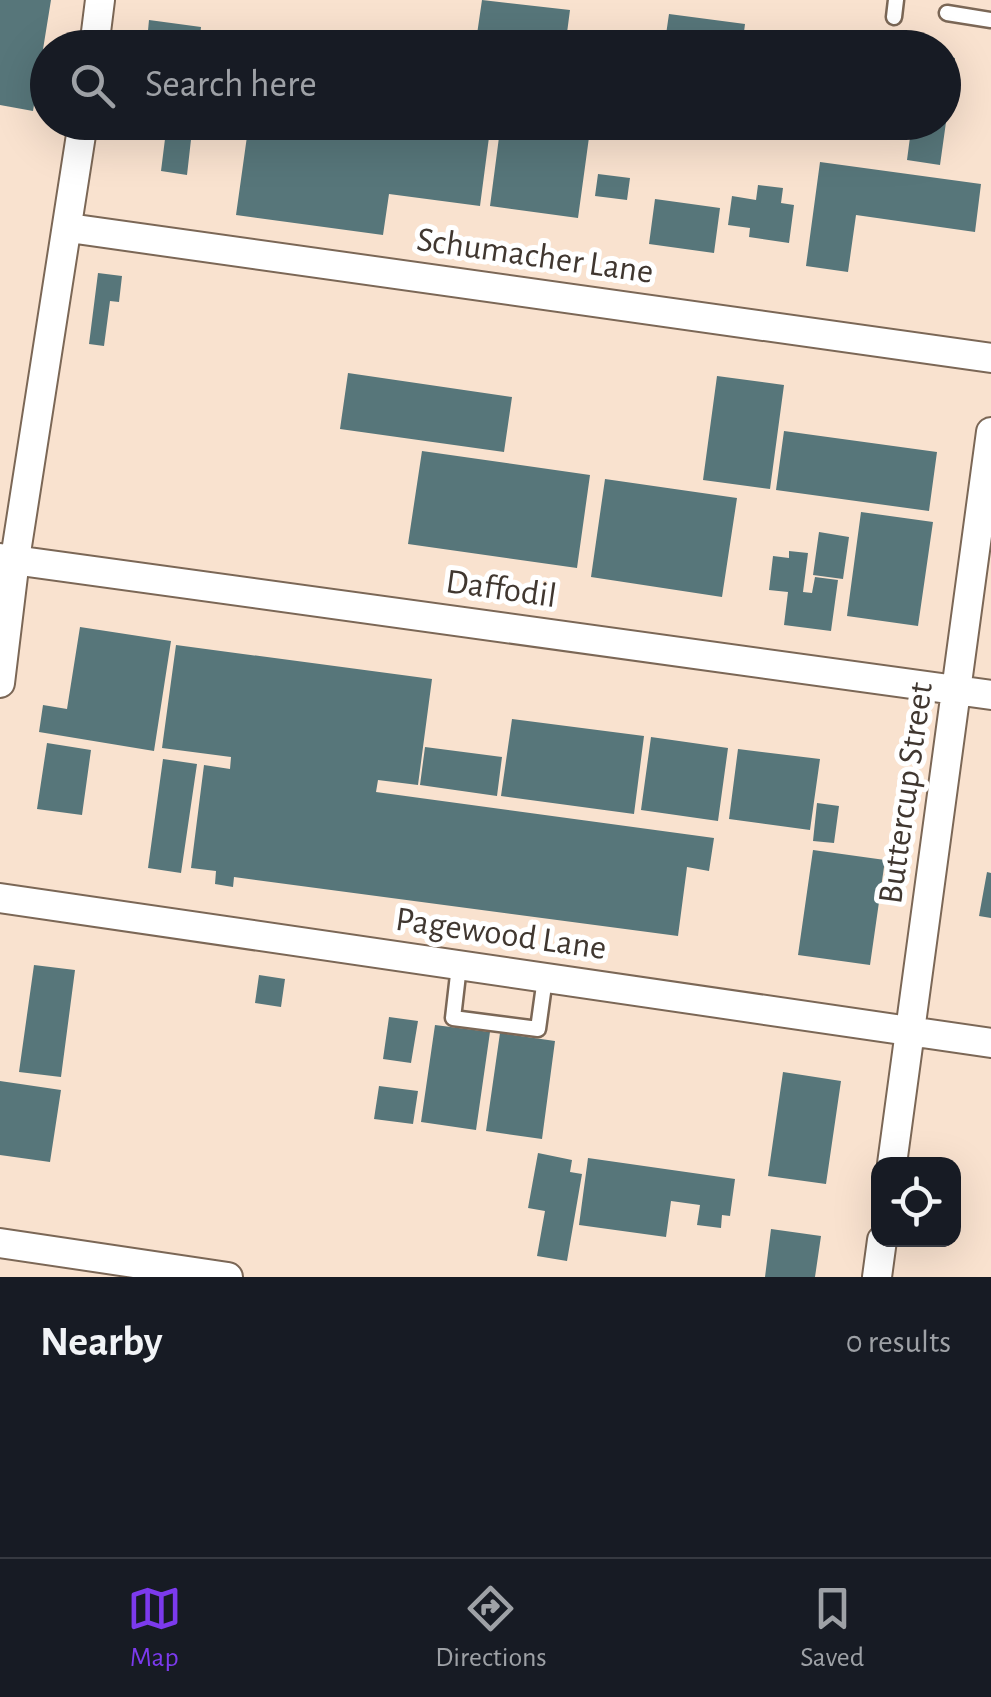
<!DOCTYPE html>
<style>
body{margin:0;font-family:"Alegreya Sans",sans-serif;background:#242831;color:#f1f3f6}
.controls{position:absolute;right:30px;bottom:30px;display:grid;overflow:hidden;border-radius:20px;box-shadow:0 10px 40px #0002}
.controls button{width:90px;height:90px;display:grid;place-items:center;padding:0;border:0;border-bottom:2px solid #363941;background:#171b24;color:#f1f3f6;font:50px sans-serif}
.list{margin:0;padding:0;list-style:none}
h2{display:flex;justify-content:space-between;align-items:center;height:130px;margin:0;padding:0 40px;font-size:42px}
h2 small{font-size:32px;font-weight:400;color:#9ea1a6}
.icon{flex:none;width:55px;height:55px;fill:none;stroke:currentColor;stroke-width:2;stroke-linecap:round;stroke-linejoin:round}
.map{position:relative;flex:none;width:991px;height:1277px;overflow:hidden}
.search{position:absolute;background:#171b24;box-shadow:0 10px 40px #0002;left:30px;right:30px;top:30px;height:110px;display:flex;align-items:center;gap:25px;box-sizing:border-box;padding:0 35px;border-radius:55px;color:#9ea1a6;font-size:38px}
.sheet{height:280px;background:#171b24}
nav{display:flex;justify-content:space-around;align-items:center;box-sizing:border-box;height:140px;border-top:2px solid #363941;background:#171b24;font-size:28px;color:#9ea1a6}
nav a{display:grid;justify-items:center;gap:5px}
nav .on{color:#7c3aed}
.map>svg:first-child{display:block}
.building{fill:#57767a}
.lines{fill:none;stroke-linecap:round;stroke-linejoin:round}
.service-casing{stroke:#7b6756;stroke-width:19}
.minor-casing{stroke:#7b6756;stroke-width:32}
.service{stroke:#fff;stroke-width:14}
.minor{stroke:#fff;stroke-width:28}
.labels{text-anchor:middle;dominant-baseline:central;stroke-width:10;stroke-linejoin:round;paint-order:stroke}
.street-label{font-size:35px;fill:#403730;stroke:#fff}
</style>
<div class="map">
<svg width="991" height="1277" viewBox="0 0 991 1277">
<rect width="100%" height="100%" fill="#f9e2cf"/>
<!-- building -->
<path class="building" d="M0 0H51L33 111 0 105Z
M482 0 570 10 565 48H543L544 38 518 34 517 48H475Z
M669 14 745 24 742 48H664Z
M149 20 201 27 199 47 147 41Z
M944 56 955 58 940 165 907 160 912 122H944Z
M193 122 187 175 161 171 167 123Z
M249 122H491L480 206 389 194 383 235 236 215Z
M501 122H531L590 130 578 218 490 206Z
M703 122H731L729 140 701 136Z
M820 162 981 184 975 232 856 215 848 272 806 266Z
M598 174 630 178 627 200 595 196Z
M758 185 783 188 781 203 794 205 789 243 749 237 750 228 728 225 732 196 756 200Z
M655 199 720 208 714 253 649 244Z
M98 273 122 276 119 302 110 301 104 346 89 344Z
M348 373 512 397 504 452 340 429Z
M717 376 784 385 770 489 703 480Z
M784 431 937 452 929 511 776 490Z
M422 451 590 475 577 568 408 544Z
M605 479 737 498 722 597 591 577Z
M861 512 933 522 918 626 847 616Z
M819 532 849 537 843 579 813 575Z
M789 551 808 553 803 592 812 593 815 577 838 580 831 631 784 625 788 592 769 590 773 556 789 558Z
M80 627 171 641 154 751 39 732 43 705 67 709Z
M176 645 432 679 418 785 378 780 376 792 714 838 709 871 687 867 678 936 234 877 233 887 215 884 216 871 191 868 204 765 230 769 231 757 162 748Z
M512 719 644 736 634 814 501 796Z
M651 737 728 748 718 821 641 810Z
M47 743 91 750 82 815 37 809Z
M425 747 502 757 497 796 420 785Z
M738 749 820 759 810 830 729 819Z
M163 759 197 764 181 873 148 868Z
M817 803 839 806 834 843 813 841Z
M813 850 885 860 870 965 798 955Z
M987 872 991 873V918L979 916Z
M34 965 75 970 61 1077 19 1072Z
M259 975 285 979 281 1007 255 1003Z
M389 1017 418 1021 411 1063 383 1059Z
M435 1025 490 1032 476 1130 421 1122Z
M500 1033 555 1041 542 1139 486 1131Z
M783 1072 841 1081 826 1184 768 1176Z
M0 1081 61 1090 50 1162 0 1155Z
M379 1086 418 1091 413 1124 374 1119Z
M538 1153 572 1160 570 1172 582 1174 567 1261 537 1256 545 1211 528 1208Z
M588 1158 735 1179 730 1216 722 1215 721 1228 697 1225 700 1205 671 1201 666 1237 579 1225Z
M771 1229 821 1236 815 1277H765Z"/>
<g class="lines">
<!-- service casing -->
<g class="service-casing">
<path id="service" d="M947 13 991 20
M894 17 896 0
M459 966 453 1018 538 1029 545 978"/>
</g>
<!-- minor casing -->
<g class="minor-casing">
<path id="minor" d="M94 48 100 0
M69 228 991 358
M0 558 991 695
M0 683 15 559 83 122
M0 898 991 1043
M892 1164 991 432
M0 1243 228 1277
M877 1277 882 1240"/>
</g>
<!-- service -->
<use href="#service" class="service"/>
<!-- minor -->
<use href="#minor" class="minor"/>
</g>
<g class="labels">
<!-- street labels -->
<g class="street-label">
<text transform="translate(535 256) rotate(8)">Schumacher Lane</text>
<text transform="translate(501 589) rotate(8)">Daffodil</text>
<text transform="translate(906 793) rotate(-82)">Buttercup Street</text>
<text transform="translate(501 934) rotate(8)">Pagewood Lane</text>
</g>
</g>
</svg>
<div class="controls">
<button><svg class="icon" aria-label="locate" viewBox="0 0 24 24"><circle cx="12" cy="12" r="6"/><path d="M12 2v4M12 18v4M2 12h4M18 12h4"/></svg></button>
</div>
<div class="search"><svg class="icon" aria-label="search" viewBox="0 0 24 24"><circle cx="10" cy="10" r="6"/><path d="M15 15l6 6"/></svg>Search here</div>
</div>
<section class="sheet">
<h2>Nearby<small>0 results</small></h2>
<ul class="list">
</ul>
</section>
<nav>
<a class="on"><svg class="icon" aria-label="map" viewBox="0 0 24 24"><path d="M3 6l6-2 6 2 6-2v14l-6 2-6-2-6 2zM9 4v14M15 6v14"/></svg>Map</a>
<a><svg class="icon" aria-label="directions" viewBox="0 0 24 24"><path d="M12 3l9 9-9 9-9-9zM9 14v-3h6M13 9l2 2-2 2"/></svg>Directions</a>
<a><svg class="icon" aria-label="saved" viewBox="0 0 24 24"><path d="M7 4h10v16l-5-4-5 4z"/></svg>Saved</a>
</nav>
